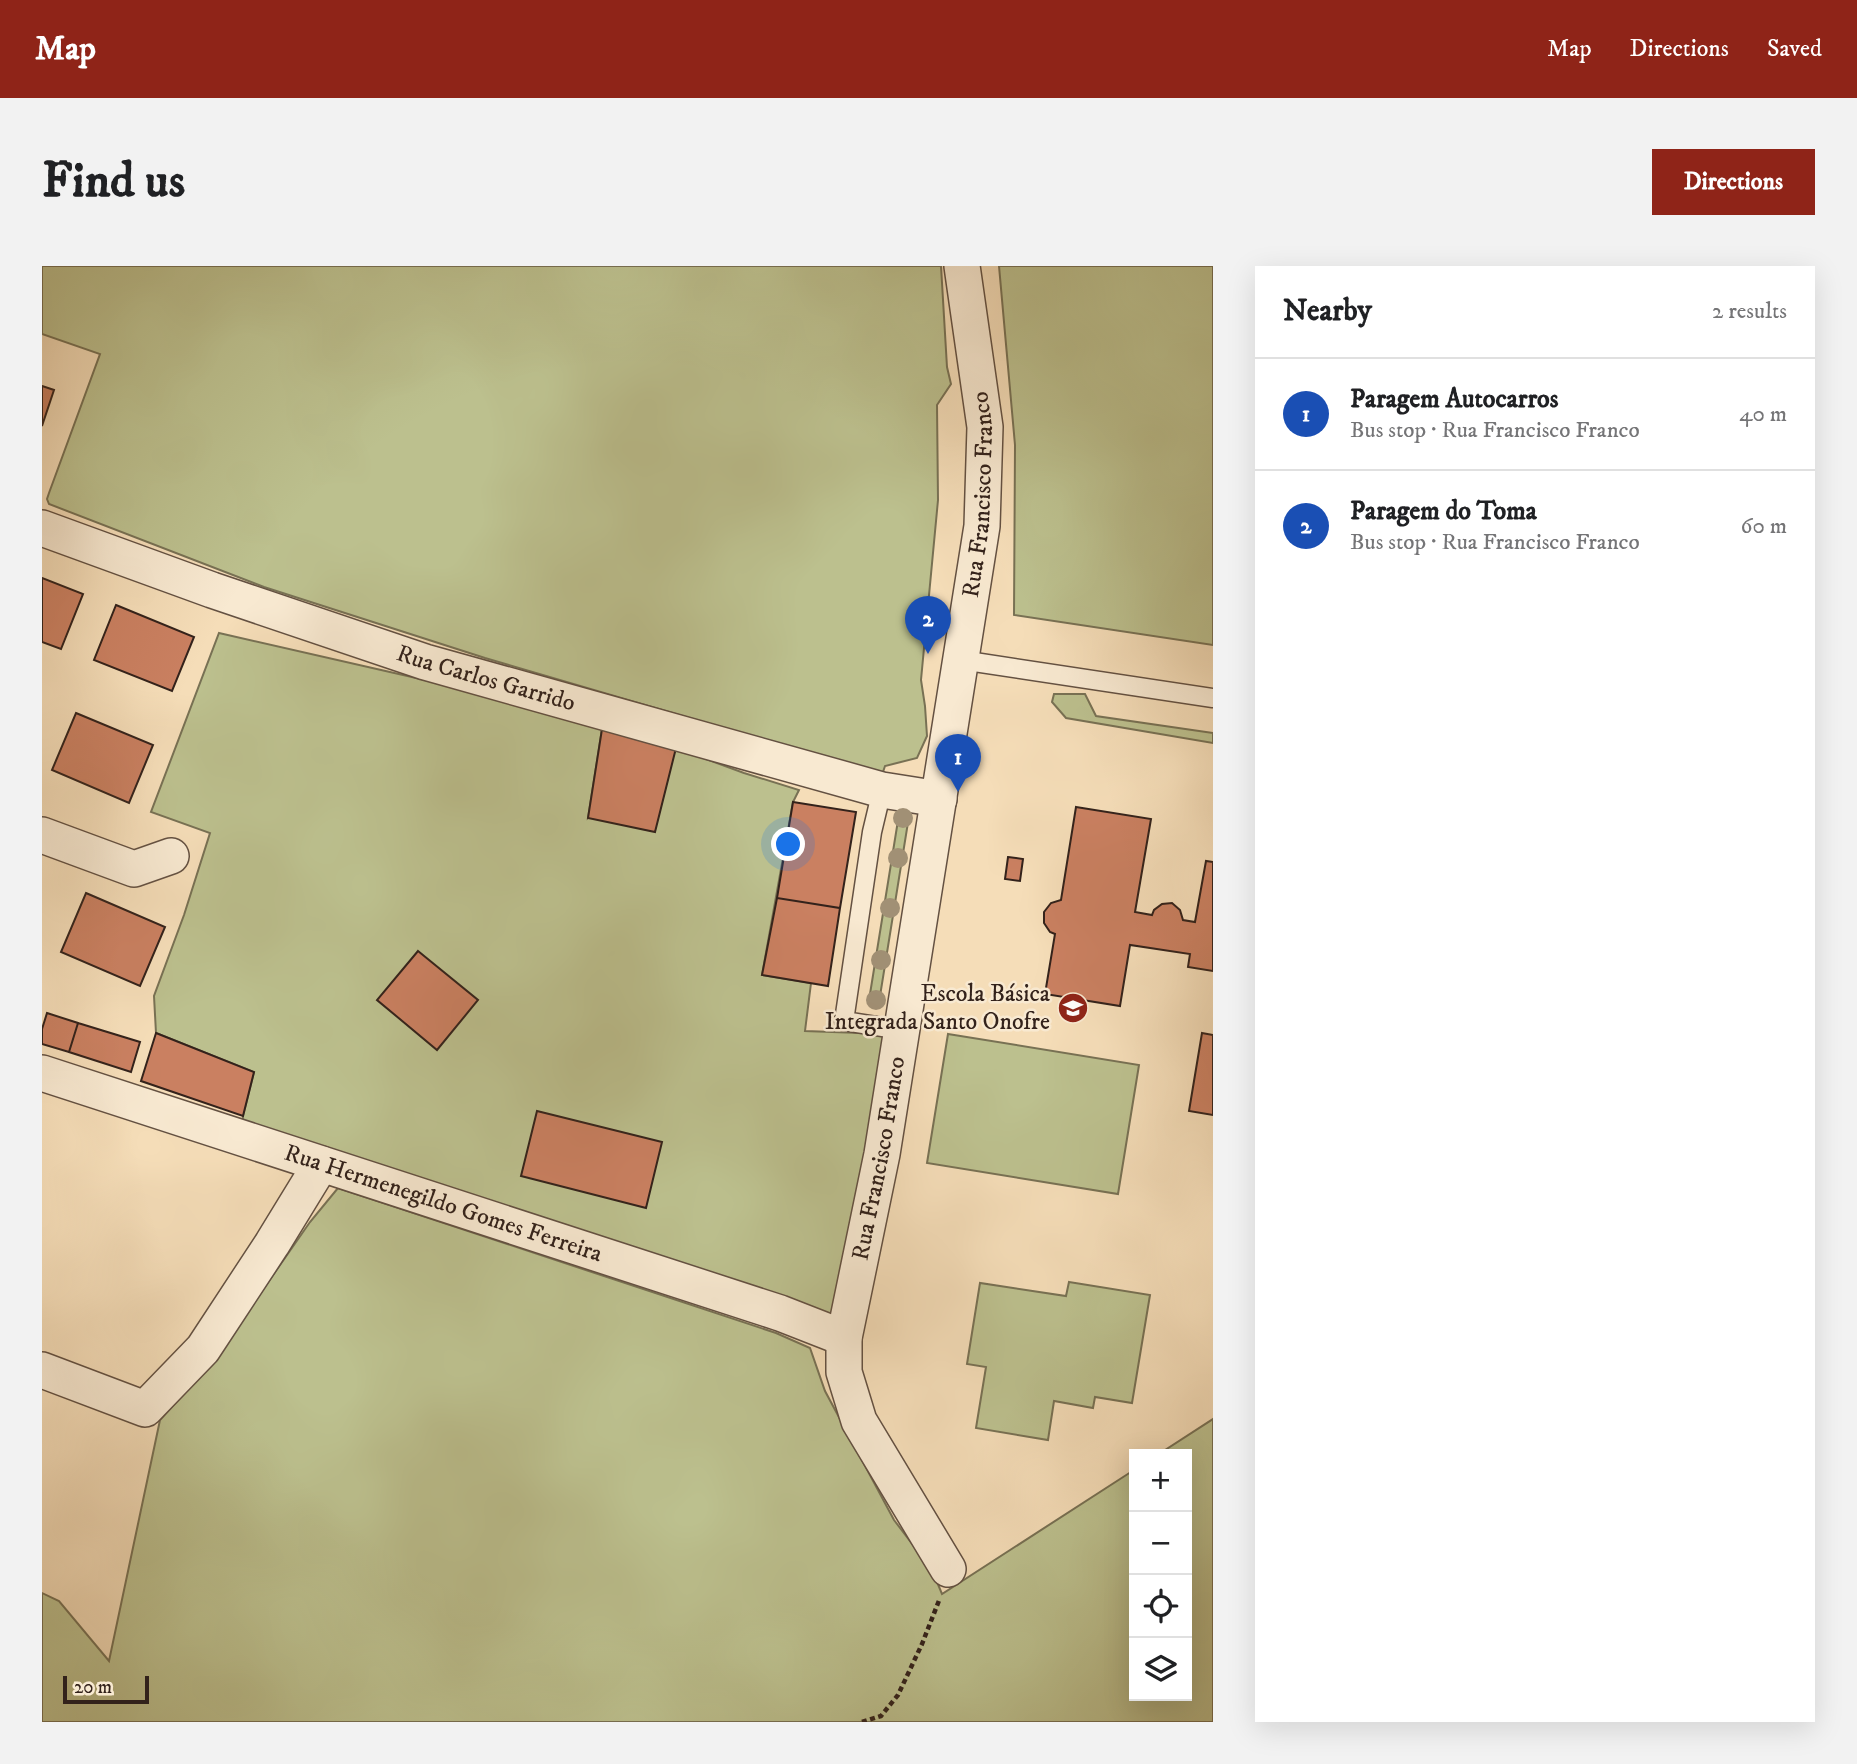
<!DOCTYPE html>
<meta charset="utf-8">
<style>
body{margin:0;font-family:"IM FELL DW Pica",serif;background:#f2f2f2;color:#202124}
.controls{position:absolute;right:21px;bottom:21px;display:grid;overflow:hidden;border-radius:0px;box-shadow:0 7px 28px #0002}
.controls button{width:63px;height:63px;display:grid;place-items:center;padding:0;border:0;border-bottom:2px solid #e0e0e0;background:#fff;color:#202124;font:35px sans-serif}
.scale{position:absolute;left:21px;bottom:18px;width:86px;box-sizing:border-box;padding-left:7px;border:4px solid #33221b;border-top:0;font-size:19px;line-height:24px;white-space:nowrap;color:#33221b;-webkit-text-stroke:5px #f8e9d1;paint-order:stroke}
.you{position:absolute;left:747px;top:579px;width:24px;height:24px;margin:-18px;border:5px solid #fff;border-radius:50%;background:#1a73e8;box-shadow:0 0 0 10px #1a73e833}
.badge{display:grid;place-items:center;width:46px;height:46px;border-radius:50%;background:#8f2418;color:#fff;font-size:23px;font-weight:700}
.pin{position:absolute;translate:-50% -58px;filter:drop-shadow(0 2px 4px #0008)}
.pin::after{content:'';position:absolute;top:37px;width:24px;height:21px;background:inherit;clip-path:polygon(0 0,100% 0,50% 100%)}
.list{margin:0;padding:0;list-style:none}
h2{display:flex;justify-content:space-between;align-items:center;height:91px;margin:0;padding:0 28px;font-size:30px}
h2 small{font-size:23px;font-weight:400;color:#757577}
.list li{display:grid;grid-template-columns:46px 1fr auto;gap:21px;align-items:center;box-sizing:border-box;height:112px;padding:0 28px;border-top:2px solid #e0e0e0}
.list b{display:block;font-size:26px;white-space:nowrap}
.list p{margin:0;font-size:23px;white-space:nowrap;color:#757577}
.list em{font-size:23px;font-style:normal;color:#757577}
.icon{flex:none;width:38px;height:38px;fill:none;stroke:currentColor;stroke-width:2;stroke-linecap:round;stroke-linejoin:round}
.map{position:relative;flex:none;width:1171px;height:1456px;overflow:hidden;border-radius:0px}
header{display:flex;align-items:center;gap:42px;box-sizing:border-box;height:98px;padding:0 35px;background:#8f2418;color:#fff}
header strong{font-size:33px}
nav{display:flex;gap:38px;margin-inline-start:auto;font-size:24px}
.intro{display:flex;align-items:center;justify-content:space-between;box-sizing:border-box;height:168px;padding:0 42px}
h1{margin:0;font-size:49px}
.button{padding:18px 32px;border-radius:0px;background:#8f2418;color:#fff;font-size:24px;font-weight:700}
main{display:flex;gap:42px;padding:0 42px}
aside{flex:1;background:#fff;border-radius:0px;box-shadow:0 7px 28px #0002}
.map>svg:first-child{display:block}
.green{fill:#bcc08e;stroke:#787154;stroke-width:2}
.building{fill:#ca8061;stroke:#33221b;stroke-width:2}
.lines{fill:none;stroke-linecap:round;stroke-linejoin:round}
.service-casing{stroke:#645142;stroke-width:21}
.minor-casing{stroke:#645142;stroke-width:38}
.path{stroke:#33221b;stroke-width:4.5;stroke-dasharray:5 3.5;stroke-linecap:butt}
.service{stroke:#f8e9d1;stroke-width:18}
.minor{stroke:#f8e9d1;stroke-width:35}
.tree{fill:#a19075}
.labels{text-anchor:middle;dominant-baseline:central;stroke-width:5;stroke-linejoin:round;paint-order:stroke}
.street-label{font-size:24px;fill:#33221b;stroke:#f8e9d1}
.poi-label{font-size:24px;fill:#33221b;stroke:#f8e9d1;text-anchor:end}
</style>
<header>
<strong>Map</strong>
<nav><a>Map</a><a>Directions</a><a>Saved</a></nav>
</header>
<div class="intro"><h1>Find us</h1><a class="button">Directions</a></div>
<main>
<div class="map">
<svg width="1171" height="1456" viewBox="0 0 1171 1456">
<rect width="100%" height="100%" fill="#f5ddb8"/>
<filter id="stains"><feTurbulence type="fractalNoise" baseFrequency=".00286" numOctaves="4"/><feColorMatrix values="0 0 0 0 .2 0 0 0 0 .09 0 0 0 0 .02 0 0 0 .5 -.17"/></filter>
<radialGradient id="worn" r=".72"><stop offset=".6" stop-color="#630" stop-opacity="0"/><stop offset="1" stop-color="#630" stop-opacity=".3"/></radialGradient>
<!-- green -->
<path class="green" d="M0 0H899L905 101 909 118 895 139 896 234 879 414 883 440 885 470 875 492 843 500 839 512 825 504 443 392 222 321 7 238 5 233 7 227 58 88 0 68Z
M957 0H1171V379L972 349 973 179Z
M177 367 418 422 560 463 546 552 634 482 702 507 757 524 751 536 720 709 769 717 763 765 819 767 860 764 802 1072 199 872 201 850 212 806 114 767 112 730 142 649 168 567 109 546Z
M1012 428H1043L1054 450 1171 467V477L1024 452 1010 436Z
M858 542 868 544 838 730 828 728Z
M906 768 1097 799 1076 928 885 897Z
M296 922 734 1067 768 1082 783 1125 852 1254 890 1304 900 1328 1092 1204V1430H1145V1188H1117L1171 1153V1456H0V1327L17 1335 67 1395 118 1154 171 1095 268 956Z
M1027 1016 1108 1029 1090 1137 1053 1131 1051 1142 1012 1135 1006 1174 934 1162 944 1101 925 1098 938 1017 1024 1030Z"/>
<!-- building -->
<path class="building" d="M0 120 12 124 0 160Z
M0 312 41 328 19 383 0 376Z
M74 339 152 371 130 425 52 394Z
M34 447 111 479 87 537 10 504Z
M560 463 634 482 613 566 546 552Z
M751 536 814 546 798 642 735 632Z
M1034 541 1109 553 1093 646 1110 649 1112 644 1120 638 1130 637 1138 644 1141 654 1153 656 1164 595 1171 596V705L1146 701 1148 688 1088 679 1078 740 1003 728 1013 668 1008 666 1002 657V646L1009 637 1019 634Z
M966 591 981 593 978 615 963 613Z
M44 627 123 661 98 720 19 686Z
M735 632 798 642 786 720 720 709Z
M376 685 436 734 395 784 335 734Z
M5 747 36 757 27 786 0 778V763Z
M36 757 98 776 89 806 27 786Z
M114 767 212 806 201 850 99 815Z
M1160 767 1171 769V849L1147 845Z
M495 845 620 876 604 942 479 910Z"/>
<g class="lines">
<!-- service casing -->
<g class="service-casing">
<path id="service" d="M919 394 1171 432
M840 524 830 566 802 755 860 764"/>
</g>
<!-- minor casing -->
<g class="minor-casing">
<g id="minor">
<path id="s1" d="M0 262 170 324 383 396 840 524 897 533"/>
<path d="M0 569 92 603 129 590"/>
<path id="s2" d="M0 807 738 1047 802 1072"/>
<path d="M0 1104 103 1143 161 1083 230 978 279 898"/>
<path id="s3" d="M906 1303 817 1155 802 1106V1072L840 888 940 260 943 161 920 0"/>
</g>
</g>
<!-- path -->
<path class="path" d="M820 1456 839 1450 856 1429 880 1378 898 1332"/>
<!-- service -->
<use href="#service" class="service"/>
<!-- minor -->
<use href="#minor" class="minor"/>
</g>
<!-- trees -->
<g class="tree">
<circle cx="861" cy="552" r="10"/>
<circle cx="856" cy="592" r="10"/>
<circle cx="848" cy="642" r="10"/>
<circle cx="839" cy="694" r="10"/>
<circle cx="834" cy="734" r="10"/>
</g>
<!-- icons -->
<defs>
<g id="school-disc" transform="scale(1.575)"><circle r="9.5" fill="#8f2418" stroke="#f8e9d1"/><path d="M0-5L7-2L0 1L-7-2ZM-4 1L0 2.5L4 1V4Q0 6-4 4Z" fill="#fff"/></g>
</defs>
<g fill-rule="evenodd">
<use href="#school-disc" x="1031" y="742"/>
</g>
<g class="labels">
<!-- street labels -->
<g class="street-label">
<text stroke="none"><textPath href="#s3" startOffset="1113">Rua Francisco Franco</textPath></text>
<text stroke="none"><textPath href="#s1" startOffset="469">Rua Carlos Garrido</textPath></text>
<text stroke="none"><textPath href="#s3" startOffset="441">Rua Francisco Franco</textPath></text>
<text stroke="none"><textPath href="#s2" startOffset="422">Rua Hermenegildo Gomes Ferreira</textPath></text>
</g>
<!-- poi labels -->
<g class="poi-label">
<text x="1008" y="728">Escola Básica<tspan x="1008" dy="28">Integrada Santo Onofre</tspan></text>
</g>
</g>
<rect width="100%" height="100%" filter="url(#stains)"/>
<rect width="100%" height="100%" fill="url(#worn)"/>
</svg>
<div class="controls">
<button>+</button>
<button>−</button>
<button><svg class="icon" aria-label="locate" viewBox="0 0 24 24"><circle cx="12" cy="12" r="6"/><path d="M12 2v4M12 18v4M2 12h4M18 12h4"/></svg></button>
<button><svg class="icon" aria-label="layers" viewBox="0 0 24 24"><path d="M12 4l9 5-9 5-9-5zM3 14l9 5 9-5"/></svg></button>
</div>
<div class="scale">20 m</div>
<div class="you"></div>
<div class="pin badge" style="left:916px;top:526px;background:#1a4fb4">1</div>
<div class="pin badge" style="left:886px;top:388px;background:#1a4fb4">2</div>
</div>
<aside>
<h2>Nearby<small>2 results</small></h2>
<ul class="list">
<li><span class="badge" style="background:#1a4fb4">1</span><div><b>Paragem Autocarros</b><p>Bus stop · Rua Francisco Franco</p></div><em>40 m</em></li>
<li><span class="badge" style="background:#1a4fb4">2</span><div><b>Paragem do Toma</b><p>Bus stop · Rua Francisco Franco</p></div><em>60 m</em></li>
</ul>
</aside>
</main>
